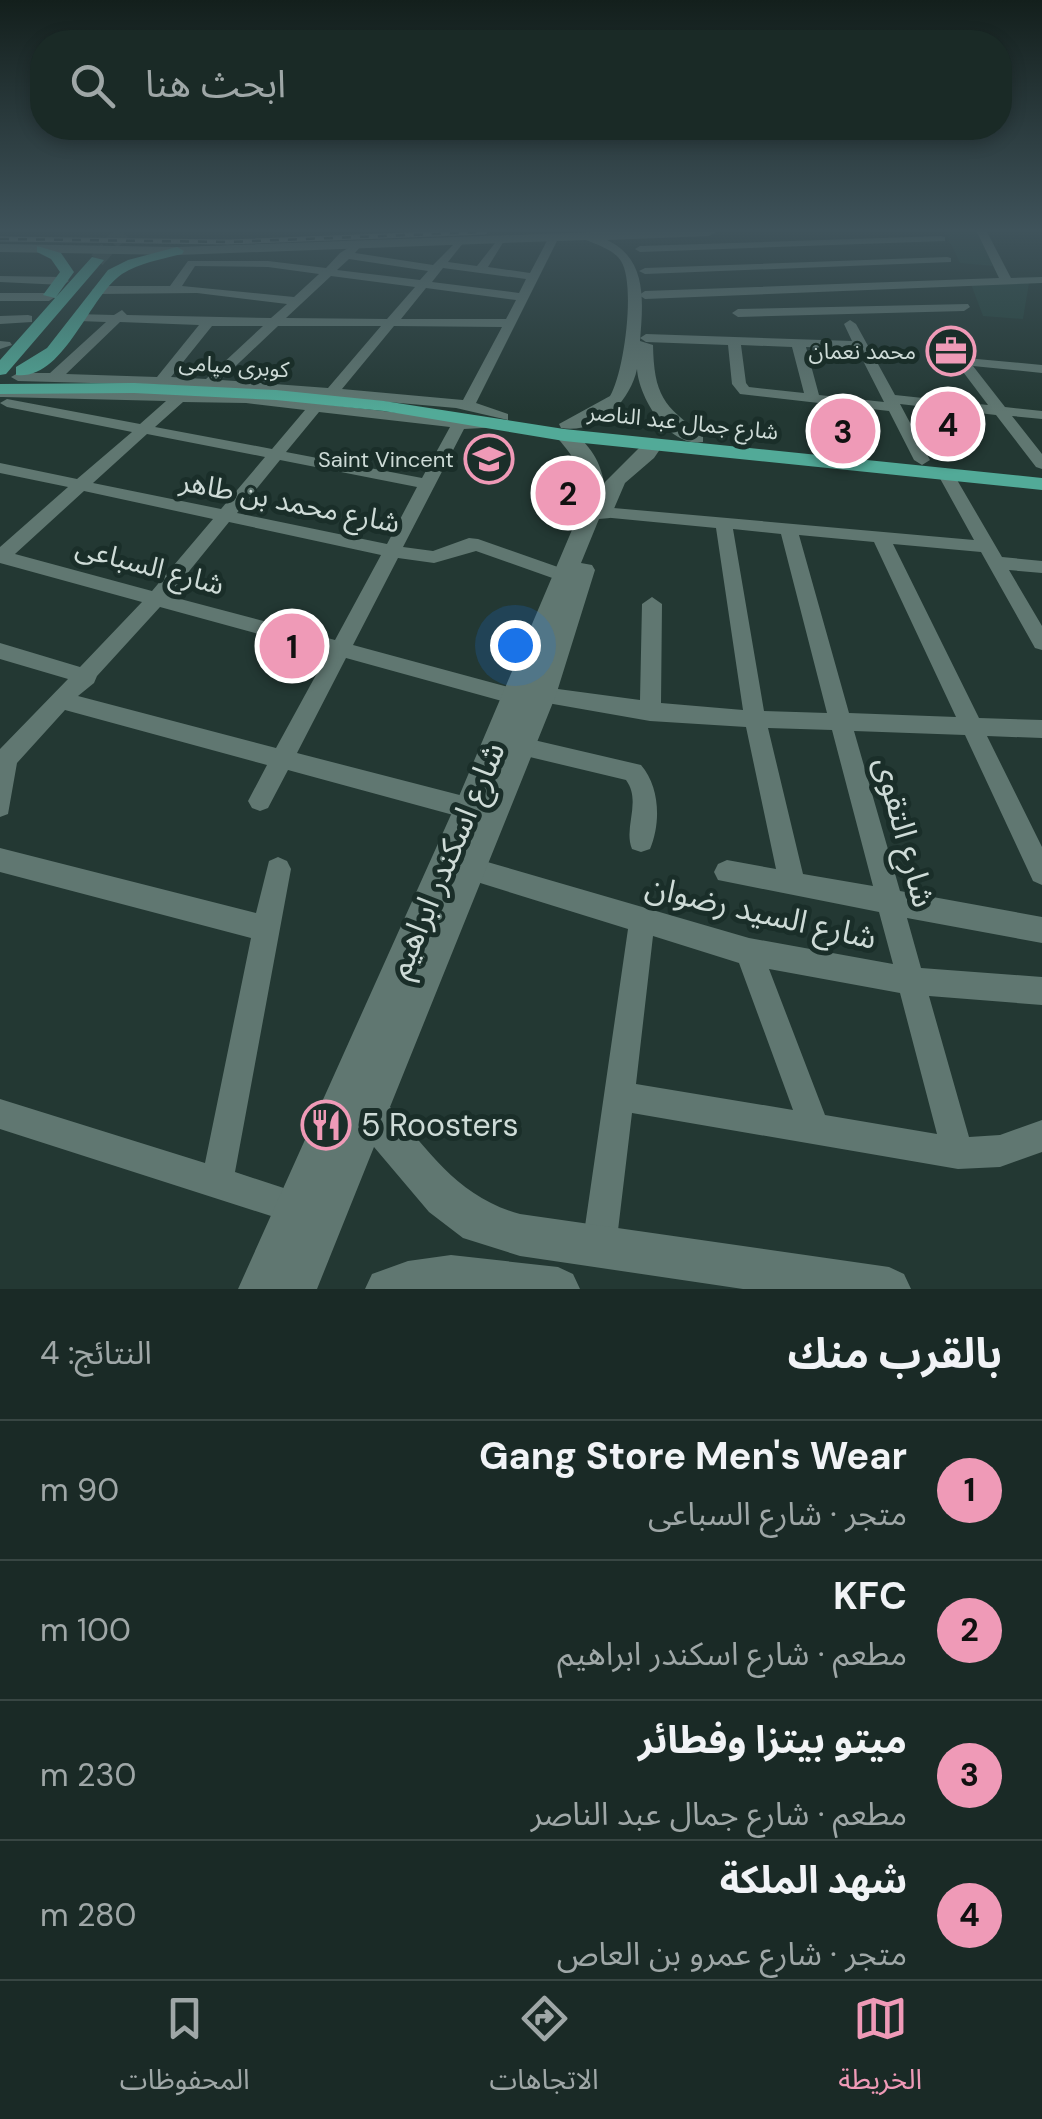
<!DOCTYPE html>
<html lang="ar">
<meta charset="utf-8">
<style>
body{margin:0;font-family:"DM Sans","Noto Sans Arabic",sans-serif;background:#273632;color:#f1f3f6;direction:rtl}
.you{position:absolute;left:515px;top:645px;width:35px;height:35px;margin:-25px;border:8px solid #fff;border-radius:50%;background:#1a73e8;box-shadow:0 0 0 15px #1a73e833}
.badge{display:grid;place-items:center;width:65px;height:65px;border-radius:50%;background:#ef9ab7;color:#111;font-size:32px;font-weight:700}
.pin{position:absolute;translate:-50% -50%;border:5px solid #fff;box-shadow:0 2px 10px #0006}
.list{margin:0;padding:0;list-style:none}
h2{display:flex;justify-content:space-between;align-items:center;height:130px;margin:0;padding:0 40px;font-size:42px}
h2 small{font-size:32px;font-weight:400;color:#9fa7a7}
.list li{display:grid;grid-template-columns:65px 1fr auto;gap:30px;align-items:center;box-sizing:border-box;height:140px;padding:0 40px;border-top:2px solid #384643}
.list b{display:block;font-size:38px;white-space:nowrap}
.list p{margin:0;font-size:32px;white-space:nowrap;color:#9fa7a7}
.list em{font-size:32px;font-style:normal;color:#9fa7a7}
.icon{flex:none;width:55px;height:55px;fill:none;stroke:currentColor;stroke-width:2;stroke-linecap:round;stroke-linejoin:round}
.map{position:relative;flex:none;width:1042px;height:1289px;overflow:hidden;direction:ltr}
.search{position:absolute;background:#1a2a26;box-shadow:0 5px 15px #0003;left:30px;right:30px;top:30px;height:110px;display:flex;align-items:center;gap:25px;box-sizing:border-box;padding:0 35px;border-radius:40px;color:#9fa7a7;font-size:38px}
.sheet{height:690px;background:#1a2a26}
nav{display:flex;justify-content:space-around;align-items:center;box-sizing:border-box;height:140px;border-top:2px solid #384643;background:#1a2a26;font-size:28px;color:#9fa7a7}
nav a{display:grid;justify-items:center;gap:5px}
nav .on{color:#ef9ab7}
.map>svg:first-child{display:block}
.built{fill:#26443d}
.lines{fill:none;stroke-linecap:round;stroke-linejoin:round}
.primary-tunnel{stroke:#3d504c;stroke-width:15;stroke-dasharray:15 8;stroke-linecap:butt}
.minor{fill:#607771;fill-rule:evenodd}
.tertiary{fill:#607771;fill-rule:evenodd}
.primary{fill:#52aa98;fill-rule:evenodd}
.rail-casing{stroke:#7c8d88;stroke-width:5}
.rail{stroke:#1a2e29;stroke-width:2.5;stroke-dasharray:9;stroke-linecap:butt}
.labels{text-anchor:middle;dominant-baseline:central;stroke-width:10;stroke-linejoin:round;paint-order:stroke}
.far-poi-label{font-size:22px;fill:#cedbd7;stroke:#1a2e29;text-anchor:end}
.far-street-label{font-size:22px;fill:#cedbd7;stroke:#1a2e29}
.street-label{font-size:28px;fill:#cedbd7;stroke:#1a2e29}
.near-street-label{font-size:32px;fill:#cedbd7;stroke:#1a2e29}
.near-poi-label{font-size:32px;fill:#cedbd7;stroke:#1a2e29;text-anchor:start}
</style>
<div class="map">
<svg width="1042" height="1289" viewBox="0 0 1042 1289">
<rect width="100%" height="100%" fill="#233833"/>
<!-- built -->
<path class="built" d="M945 232H979L993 266 960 263Z
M1029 283 1023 319 983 316 971 284Z"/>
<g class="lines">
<!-- primary-tunnel -->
<path class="primary-tunnel" d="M97 260 122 232"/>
<!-- minor -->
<path class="minor" d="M977 232H987L1011 278 1042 277V283L645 299 639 295 645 291 999 278Z
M941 236 945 237V241L640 252 635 249 640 246Z
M549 237 558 239 476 403 508 414V420L456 408 309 395 164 385 18 381 11 377 18 373H50L106 322 79 321 73 317 75 314 114 315 122 310 127 315 271 318 287 304 197 293 98 294 92 290 98 286H170L188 261H268L326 268 340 253 356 243 361 246 355 253 433 265 459 239 464 242 448 262 477 266 499 238 504 241 488 267 530 273ZM349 259 428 271 420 280 337 270ZM195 266 268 267 319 274 294 297 182 286ZM443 268 526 279 519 293 432 282ZM331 276 415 287 387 319 286 318ZM426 288 516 300 506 319H401ZM120 322 199 325 157 377 66 374ZM212 326H263L206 379 171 377ZM278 326H381L328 388 221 380ZM394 326 502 327 463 400 342 389Z
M947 257 951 258V262L645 274 639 271 645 268Z
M0 276 63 277 69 281 63 285 0 282Z
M0 293H49L55 297 49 301H0Z
M968 304 970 307 964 311 738 317 732 313 738 309Z
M28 315 32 316V322L0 324V316Z
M850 320 856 324 895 395 988 405 936 336 942 332 947 333 966 358 1042 365V373L973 366 1005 407 1042 411V419L1012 416 1042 454V469L1036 467 996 415 900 404 930 460 922 465 914 460 889 411 740 394 732 384 728 345 646 342 640 338 646 334 852 341 844 324ZM741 345 792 347 804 393 749 387 746 383ZM806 347 857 349 884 402 819 395Z
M0 341 10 342 12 345 0 349Z
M0 389 246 395 469 421H500V427L464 429 403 547 433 551 469 538 478 539 572 572 574 576 572 580H558L476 551 434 563 398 558 353 645 523 691 527 697 523 703 516 705 346 658 297 753 479 800 487 804 491 811 487 818 479 822 288 770 268 808 260 811 252 808 248 801 267 765 65 710 17 763 8 814 0 817V749L68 679 0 659V643L80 667 142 602 0 563V547L68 487 0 473V463L77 479 132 432 7 407 0 403 7 399 140 424 166 401 3 397H0ZM183 402 246 403 305 410 272 449 155 427ZM319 412 450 427 422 478 286 452ZM147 434 265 457 221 509 93 483ZM280 460 417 487 387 544 237 513ZM84 491 213 519 152 591 15 554ZM229 522 381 555 335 640 169 596ZM160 607 328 653 276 748 78 696 94 683 97 676Z
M945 468 953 473 1002 557 1042 561V573L1009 570 1042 626V650L1035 648 981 552 893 544 979 718 1042 720V738L987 736 1042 847V885L1033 881 965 735 854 731 900 891 1042 917V943L907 918 921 968 1042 977V1005L929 996 969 1137 1000 1135 1042 1120V1152L1000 1167 958 1169 632 1113 616 1247 611 1259 599 1264 587 1259 582 1247 628 929 461 877 457 869 461 861 470 857 749 938 893 964 879 912 718 880 714 872 718 864 727 860 776 869 746 727 650 721 536 701 532 695 536 689 543 687 640 700 642 604 652 597 662 604 661 703 743 710 716 528 591 516 583 511 591 506 974 540 937 473ZM733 529 781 534 827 713 764 711ZM799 535 874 542 956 717 849 713ZM768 728 832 730 873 886 803 874ZM653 936 739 963 793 1110 636 1084ZM769 969 900 993 937 1134 825 1115Z
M521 737 641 765C660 787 661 823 650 849L641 852 632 849C623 827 642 802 626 780L513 753 510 746 513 739Z
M0 848 256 913 269 861 278 857 287 861 291 869 235 1172 308 1196 312 1208 308 1220 296 1224 0 1129V1099L205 1163 251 938 0 872Z"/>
<!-- tertiary -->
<path class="tertiary" d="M597 232H716L709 236 607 240C648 259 643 302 640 341L653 345C654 394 663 407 703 434V442C669 448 639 398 637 369 630 402 598 434 561 428L559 424 610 396C624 373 636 285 621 261 614 250 598 245 586 240L177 255 0 252V244L177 247Z
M564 429C586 437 601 461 604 483L646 441 653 439 663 445 654 458 625 483 610 518 599 519 581 563 592 565 595 570 556 695 390 1107C431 1153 458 1197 520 1214L889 1267 904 1274 911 1289H743L520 1256 463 1238 429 1212 374 1147 317 1289H238L454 808 580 511C588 475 577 461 555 435Z
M451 1255 558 1267 573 1274 580 1289H365L372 1274 408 1261Z"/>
<!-- primary -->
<path class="primary" d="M37 246 61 253 74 272 56 297 92 257 104 260 6 374 0 375V360L55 298 43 295 60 272 51 259 37 252Z
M177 247 184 251 182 254C162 259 139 263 122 274 89 296 64 381 16 375V367L47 348 108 270 128 260Z
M134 383 276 390 384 401 564 429 1042 478V490L564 441 384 411 276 400 134 393 0 394V384Z"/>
<!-- rail casing -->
<g class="rail-casing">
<path id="rail" d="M0 239 228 242 485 232"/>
</g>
<!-- rail -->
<use href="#rail" class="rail"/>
</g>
<!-- sky -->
<linearGradient id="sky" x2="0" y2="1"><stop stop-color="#131f1c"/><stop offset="0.56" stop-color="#3f535b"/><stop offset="1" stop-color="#3f535b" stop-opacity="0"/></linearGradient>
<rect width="1042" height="412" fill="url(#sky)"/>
<!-- icons -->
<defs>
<g id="office-ring" transform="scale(2.5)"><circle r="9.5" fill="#1a2e29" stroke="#ef9ab7" stroke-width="1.5"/><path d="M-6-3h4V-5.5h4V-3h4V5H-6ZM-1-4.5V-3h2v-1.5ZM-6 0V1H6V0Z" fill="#ef9ab7"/></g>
<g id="school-ring" transform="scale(2.5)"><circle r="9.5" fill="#1a2e29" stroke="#ef9ab7" stroke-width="1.5"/><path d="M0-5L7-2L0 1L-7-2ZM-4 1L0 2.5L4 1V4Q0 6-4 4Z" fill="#ef9ab7"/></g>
<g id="restaurant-ring" transform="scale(2.5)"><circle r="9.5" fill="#1a2e29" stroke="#ef9ab7" stroke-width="1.5"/><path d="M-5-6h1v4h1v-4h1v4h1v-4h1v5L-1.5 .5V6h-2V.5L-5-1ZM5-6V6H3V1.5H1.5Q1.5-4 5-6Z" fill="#ef9ab7"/></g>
</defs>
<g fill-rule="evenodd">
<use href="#office-ring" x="951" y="351"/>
<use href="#school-ring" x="489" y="459"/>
<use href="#restaurant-ring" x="326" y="1125"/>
</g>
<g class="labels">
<!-- far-poi labels -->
<g class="far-poi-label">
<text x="916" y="351">محمد نعمان</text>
<text x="454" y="459">Saint Vincent</text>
</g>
<!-- far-street labels -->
<g class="far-street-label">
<text transform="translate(234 366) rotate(4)">كوبرى ميامى</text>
<text transform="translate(683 422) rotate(6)">شارع جمال عبد الناصر</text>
</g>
<!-- street labels -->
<g class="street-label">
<text transform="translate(290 502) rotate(11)">شارع محمد بن طاهر</text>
<text transform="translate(150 566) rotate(15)">شارع السباعى</text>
</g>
<!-- near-street labels -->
<g class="near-street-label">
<text transform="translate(905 832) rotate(75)">شارع التقوى</text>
<text transform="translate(446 860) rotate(-67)">شارع اسكندر ابراهيم</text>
<text transform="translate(761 912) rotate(13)">شارع السيد رضوان</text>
</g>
<!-- near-poi labels -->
<g class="near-poi-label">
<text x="361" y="1125">5 Roosters</text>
</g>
</g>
</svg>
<div class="you"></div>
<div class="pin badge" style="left:292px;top:646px">1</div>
<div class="pin badge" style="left:568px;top:493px">2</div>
<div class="pin badge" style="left:843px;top:431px">3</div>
<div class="pin badge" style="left:948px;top:424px">4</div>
<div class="search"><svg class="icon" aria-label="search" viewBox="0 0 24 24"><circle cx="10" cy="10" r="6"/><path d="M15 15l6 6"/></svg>ابحث هنا</div>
</div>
<section class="sheet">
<h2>بالقرب منك<small>النتائج: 4</small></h2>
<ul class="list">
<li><span class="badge">1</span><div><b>Gang Store Men's Wear</b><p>متجر · شارع السباعى</p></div><em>90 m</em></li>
<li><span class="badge">2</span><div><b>KFC</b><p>مطعم · شارع اسكندر ابراهيم</p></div><em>100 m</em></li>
<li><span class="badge">3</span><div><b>ميتو بيتزا وفطائر</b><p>مطعم · شارع جمال عبد الناصر</p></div><em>230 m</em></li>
<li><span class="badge">4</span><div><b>شهد الملكة</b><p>متجر · شارع عمرو بن العاص</p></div><em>280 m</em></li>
</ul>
</section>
<nav>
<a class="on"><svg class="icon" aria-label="map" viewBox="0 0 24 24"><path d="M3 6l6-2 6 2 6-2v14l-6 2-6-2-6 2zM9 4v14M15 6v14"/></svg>الخريطة</a>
<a><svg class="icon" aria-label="directions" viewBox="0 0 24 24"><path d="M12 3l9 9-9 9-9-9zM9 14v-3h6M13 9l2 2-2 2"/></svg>الاتجاهات</a>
<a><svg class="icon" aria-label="saved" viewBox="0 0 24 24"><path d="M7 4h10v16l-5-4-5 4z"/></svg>المحفوظات</a>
</nav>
